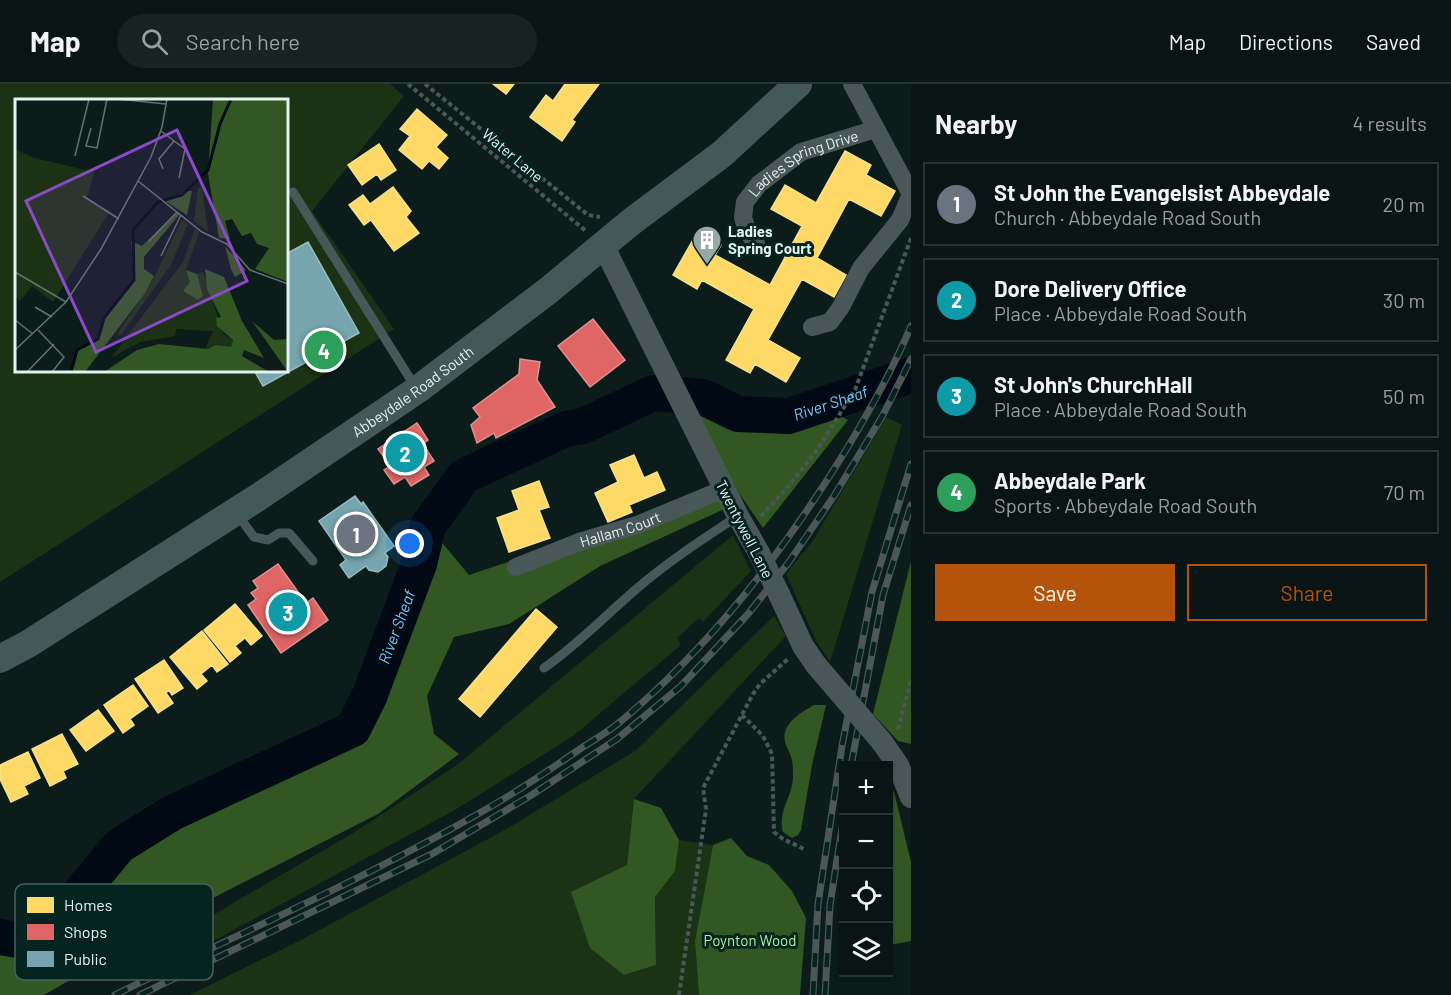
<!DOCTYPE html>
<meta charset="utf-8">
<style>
body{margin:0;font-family:Barlow,sans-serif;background:#172222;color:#f1f3f6}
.controls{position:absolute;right:18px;bottom:18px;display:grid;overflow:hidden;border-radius:0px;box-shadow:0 2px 4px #0004}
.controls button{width:54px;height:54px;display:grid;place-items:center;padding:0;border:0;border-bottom:2px solid #293434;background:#091514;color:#f1f3f6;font:30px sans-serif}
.you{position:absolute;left:410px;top:460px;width:21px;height:21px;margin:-15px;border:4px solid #fff;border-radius:50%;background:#1a73e8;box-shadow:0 0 0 9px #1a73e833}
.badge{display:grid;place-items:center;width:39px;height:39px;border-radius:50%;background:#b45309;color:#fff;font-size:20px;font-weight:700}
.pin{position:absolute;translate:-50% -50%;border:3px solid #fff;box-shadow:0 2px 6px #0006}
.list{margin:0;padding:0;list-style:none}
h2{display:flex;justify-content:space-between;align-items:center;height:78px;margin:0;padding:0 24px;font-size:26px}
h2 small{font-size:20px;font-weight:400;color:#999fa0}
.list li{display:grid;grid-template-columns:39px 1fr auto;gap:18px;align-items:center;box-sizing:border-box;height:84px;margin:0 12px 12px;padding:0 12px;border:2px solid #293434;border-radius:0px}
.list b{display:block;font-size:22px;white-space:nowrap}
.list p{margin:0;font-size:20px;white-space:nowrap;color:#999fa0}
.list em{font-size:20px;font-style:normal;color:#999fa0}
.actions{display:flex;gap:12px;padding:18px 24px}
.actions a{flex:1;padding:14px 0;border:2px solid #b45309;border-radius:0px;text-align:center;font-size:21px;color:#b45309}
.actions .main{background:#b45309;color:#fff}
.icon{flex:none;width:33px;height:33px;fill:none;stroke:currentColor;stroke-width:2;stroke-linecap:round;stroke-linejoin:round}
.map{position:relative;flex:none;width:911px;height:911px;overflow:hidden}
header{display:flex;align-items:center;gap:36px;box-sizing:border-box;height:84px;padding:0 30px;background:#091514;border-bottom:2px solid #293434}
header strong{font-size:28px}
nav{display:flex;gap:33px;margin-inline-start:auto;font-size:21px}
.search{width:420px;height:54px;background:#172222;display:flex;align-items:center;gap:15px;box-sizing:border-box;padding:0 21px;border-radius:33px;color:#999fa0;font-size:22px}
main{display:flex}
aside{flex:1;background:#091514}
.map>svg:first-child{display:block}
.green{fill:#1c3215;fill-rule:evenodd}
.forest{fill:#335723}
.homes{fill:#ffd966;stroke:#f7e18f;stroke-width:1.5}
.shops{fill:#e06666;stroke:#e1908f;stroke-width:1.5}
.public{fill:#76a5af;stroke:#97bcc2;stroke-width:1.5}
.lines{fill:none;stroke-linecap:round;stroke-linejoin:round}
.river{stroke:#010a14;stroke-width:36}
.path{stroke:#4b5757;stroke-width:4;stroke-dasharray:4.5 3;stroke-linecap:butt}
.service{stroke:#495758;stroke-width:9}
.minor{stroke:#495758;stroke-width:18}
.tertiary{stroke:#495758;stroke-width:22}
.primary{stroke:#445858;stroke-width:28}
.rail-casing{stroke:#4c5858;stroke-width:7}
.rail{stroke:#05231f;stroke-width:4.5;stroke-dasharray:14;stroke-linecap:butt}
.tertiary-bridge{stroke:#495758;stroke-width:22}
.labels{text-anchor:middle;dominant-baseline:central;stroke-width:6;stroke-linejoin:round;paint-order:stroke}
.street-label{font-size:15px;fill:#e3f3f0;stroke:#05231f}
.poi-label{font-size:15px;font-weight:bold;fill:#e3f3f0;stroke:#05231f;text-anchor:start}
.park-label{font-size:15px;fill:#b3ef98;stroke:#05231f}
.water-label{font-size:16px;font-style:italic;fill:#75cbf6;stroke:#05231f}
.inset-river{fill:none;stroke:#010a14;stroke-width:3}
.inset-road{fill:none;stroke:#627270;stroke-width:1.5}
.view{fill:#8b4ac6;fill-opacity:0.15;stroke:#8b4ac6;stroke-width:3}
.inset-edge{fill:none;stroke:#e3f3f0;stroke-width:3}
.key{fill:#05231f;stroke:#48615e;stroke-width:1.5}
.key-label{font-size:16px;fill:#e3f3f0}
</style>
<header>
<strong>Map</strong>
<div class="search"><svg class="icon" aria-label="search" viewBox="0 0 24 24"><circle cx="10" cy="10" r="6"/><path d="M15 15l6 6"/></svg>Search here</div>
<nav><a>Map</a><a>Directions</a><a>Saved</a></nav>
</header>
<main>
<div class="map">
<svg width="911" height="911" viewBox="0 0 911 911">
<rect width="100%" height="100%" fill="#0c1c1a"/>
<!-- green -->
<path class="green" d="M0 0H390L404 12 312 127 394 245 0 498ZM16 16H286V286H16Z
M886 333 902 341 830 578 816 557 786 490 814 455Z
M733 451 751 487 703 538 699 534 677 554 681 561 573 652 455 726 156 888 150 868 353 749 457 681Z
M774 532 786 552 634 715 627 781 624 891 656 881 655 813 675 787 679 756 713 761 695 857 699 911H190L301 856 510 743 635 667Z"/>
<!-- forest -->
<path class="forest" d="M703 313 738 330 789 332 820 321 848 336 763 444 739 409 691 321Z
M724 405 733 421 600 482 509 540 454 553 427 612 434 650 459 670 378 730 211 815 44 911H0V853L24 857 41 851 58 836 119 762 172 729 353 645 419 480 428 442 469 491Z
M911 477V660L898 657 873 630Z
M814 621H826L812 681 801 746 798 751 792 754 783 748C777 728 792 714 793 694 793 689 793 681 792 676 789 664 781 658 786 645 792 633 804 627 814 621Z
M888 697 894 708 911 778V857L889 861Z
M634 715 661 724 679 756 675 787 655 813 656 881 624 891 590 864 571 808 627 781Z
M731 754 747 772 769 781 792 807 806 834 800 911H699L695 857 713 761Z"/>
<!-- homes -->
<path class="homes" d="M493 0H514L506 10Z
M565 0H599L572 36 575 38 562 57 530 33 546 11 553 17Z
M417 25 447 51 436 63 448 74 439 85 429 77 422 85 399 66 410 52 400 45Z
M379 60 396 86 381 96 377 90 362 101 348 81Z
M845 67 871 81 866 91 895 107 881 132 849 115 817 174 846 191 834 213 802 195 768 256 800 274 786 298 755 280 750 289 726 276 754 225 702 196 697 205 673 191 698 147 721 161 715 171 770 201 802 142 771 125 785 101 816 119Z
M393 103 411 127 406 133 419 149 394 167 371 136 364 141 349 121 363 111 370 120Z
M634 371 644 394 657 388 665 406 629 421 632 428 608 438 595 409 618 398 610 381Z
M539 397 549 423 539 426 550 454 509 468 497 434 519 426 512 407Z
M235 520 262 552 251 561 245 554 235 562 241 569 230 578 204 546Z
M536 525 557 543 480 633 459 615Z
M202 547 228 580 217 588 212 581 201 590 207 597 197 605 170 573Z
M164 576 183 604 172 611 169 606 166 609 173 619 158 629 135 595Z
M133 601 148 622 130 635 134 641 123 649 104 621Z
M98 626 114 647 86 667 70 646Z
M62 650 78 680 63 687 66 694 50 702 32 665Z
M28 668 40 694 24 702 28 710 11 718 0 695V681Z"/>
<!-- shops -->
<path class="shops" d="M593 235 625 276 590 303 558 262Z
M520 275 540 278 537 296 555 323 496 354 494 349 477 359 471 341 480 333 473 324 519 290Z
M417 339 428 356 423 360 434 377 424 383 429 391 411 402 405 393 394 400 384 386 396 378 392 373 386 376 378 365Z
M278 480 306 519 313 514 328 536 281 569 248 521 256 515 251 509 258 504 253 497Z"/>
<!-- public -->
<path class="public" d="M308 158 359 249 263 302 254 286H286V170Z
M355 412 361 420 363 418 394 462 385 469 388 473 386 482 378 488 369 486 366 482 349 494 340 481 346 476 319 437Z"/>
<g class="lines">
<!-- river -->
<path class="river" id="s1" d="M0 853 24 857 41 851 58 836 119 762 172 729 353 645 369 613 419 480 428 442 464 392 566 345 583 342 653 309 703 313 738 330 789 332 911 291"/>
<!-- path -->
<path class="path" d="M408 0 586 147
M425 0 588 131 600 133
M761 432 786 405 815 369 855 306 911 154
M742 631 763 652 772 670 774 748 783 755 804 765
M898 645 911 596
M679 911 706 725 703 704 753 610 760 600 788 575"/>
<!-- service -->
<path class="service" d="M293 108 416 304
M237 430 254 453 268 456 279 449H289L313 477
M544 584C576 562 604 533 634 507 666 479 703 455 738 432"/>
<!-- minor -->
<g class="minor">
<path id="s2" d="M756 159 747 147 743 133 745 118 759 100 801 68 876 45"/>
<path d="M812 243 830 238 841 223 861 184 900 136 911 110 852 0"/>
<path id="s3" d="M516 483 579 458 637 441 724 405"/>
</g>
<!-- tertiary -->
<path class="tertiary" d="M603 161 738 432 759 469
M779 510 803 562 816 581
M882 658 898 681 911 713"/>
<!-- primary -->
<path class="primary" id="s4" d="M0 575 28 560 260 412 417 306 549 206 631 138 722 70 798 0"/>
<!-- rail casing -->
<g class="rail-casing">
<path id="rail" d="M851 682 883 511 911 421
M115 911C240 849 369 793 490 723 521 705 551 685 580 665 594 656 608 648 620 638 712 561 784 467 846 366 870 326 893 285 911 242
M140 911 432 770 530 712 617 655 681 602 748 530 789 478 834 412 883 331 911 275
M813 911 818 820 842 662 872 508 911 380
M825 911 830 821 844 731"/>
</g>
<!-- rail -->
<use href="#rail" class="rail"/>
<!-- tertiary-bridge -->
<path class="tertiary-bridge" d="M759 469 779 510
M816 581 882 658"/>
</g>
<!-- icons -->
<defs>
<g id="building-pin" transform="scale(1.5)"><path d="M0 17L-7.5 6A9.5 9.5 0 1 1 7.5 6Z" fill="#98a8a5" stroke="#05231f"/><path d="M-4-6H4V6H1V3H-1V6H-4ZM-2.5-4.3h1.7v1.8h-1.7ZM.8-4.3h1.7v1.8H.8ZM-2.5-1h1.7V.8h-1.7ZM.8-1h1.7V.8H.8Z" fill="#fff"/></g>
</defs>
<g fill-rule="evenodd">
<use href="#building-pin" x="707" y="156"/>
</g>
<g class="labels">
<!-- street labels -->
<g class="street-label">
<text transform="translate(513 71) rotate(40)">Water Lane</text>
<text stroke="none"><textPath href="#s2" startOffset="117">Ladies Spring Drive</textPath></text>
<text stroke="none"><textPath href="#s4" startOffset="492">Abbeydale Road South</textPath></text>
<text stroke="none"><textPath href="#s3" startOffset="111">Hallam Court</textPath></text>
<text transform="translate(745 445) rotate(63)">Twentywell Lane</text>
</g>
<!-- poi labels -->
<g class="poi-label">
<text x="728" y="147">Ladies<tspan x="728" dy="17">Spring Court</tspan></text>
</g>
<!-- park labels -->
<g class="park-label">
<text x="750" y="856">Poynton Wood</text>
</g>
<!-- water labels -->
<g class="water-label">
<text stroke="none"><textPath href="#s1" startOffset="1092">River Sheaf</textPath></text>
<text stroke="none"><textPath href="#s1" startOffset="534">River Sheaf</textPath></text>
</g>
</g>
<!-- overview -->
<g transform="translate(15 15)">
<rect width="273" height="273" fill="#0c1c1a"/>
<path d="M0 50 19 59 79 73 72 99 95 112 38 203 17 187 5 202 0 198ZM183 89H187L193 133 179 122ZM167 120 173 125 156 166 105 237 103 234 139 179ZM180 130 184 133 171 171 183 201 187 197 182 175 188 173 209 236 218 241 216 248 190 250 198 232 161 230 160 237 125 243 96 259 168 163Z" fill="#1c3215"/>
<path d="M198 0H273V183L240 170 254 149 242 145 236 134 227 137 217 120 210 122 215 140 204 139 193 75ZM171 92H177L172 116 150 102ZM162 113 165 115 129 158V170L139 177 130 194 70 273H56L62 251 83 240 89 219 119 182 116 142 127 147ZM210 147 231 171 220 178 216 170ZM190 170 209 178 227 222 249 259 229 251 227 257 254 273H89L122 251 144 245 193 250 201 246 216 248 218 241 202 227 201 219 206 218 192 190ZM171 171 182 175 188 197 183 201 168 192 175 183ZM237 222 259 241 273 240V273Z" fill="#335723"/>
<path class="inset-river" d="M56 273 62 251 83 240 89 219 119 181 118 131 143 103 167 96 193 71 205 25 216 0"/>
<path class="inset-road" d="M102 0 151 5M76 29 71 47 82 49 92 0M146 32 170 50 164 79M60 57 74 0M148 70 144 60 159 42M123 82 187 133 212 145 235 171 273 185M68 97 104 120M134 142 162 113M146 157 166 116M0 173 51 203M20 208 37 218M0 221 18 235M23 231 49 258 37 273M0 251 51 203 86 150 136 58 147 28 152 0M12 273 39 245"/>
<path class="view" d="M162 31 232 182 81 253 11 102Z"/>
<rect width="273" height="273" class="inset-edge"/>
</g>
<!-- legend -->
<rect x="15" y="800" width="198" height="96" rx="9" class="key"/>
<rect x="27" y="813" width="27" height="16" fill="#ffd966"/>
<rect x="27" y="840" width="27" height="16" fill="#e06666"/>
<rect x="27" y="867" width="27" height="16" fill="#76a5af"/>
<g class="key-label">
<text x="64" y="827">Homes</text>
<text x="64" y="854">Shops</text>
<text x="64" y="881">Public</text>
</g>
</svg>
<div class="controls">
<button>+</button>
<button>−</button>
<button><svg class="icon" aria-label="locate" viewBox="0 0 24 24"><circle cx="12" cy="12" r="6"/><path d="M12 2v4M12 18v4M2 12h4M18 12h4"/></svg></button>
<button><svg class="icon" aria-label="layers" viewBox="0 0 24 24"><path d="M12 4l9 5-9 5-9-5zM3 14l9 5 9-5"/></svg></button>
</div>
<div class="you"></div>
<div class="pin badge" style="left:356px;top:450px;background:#6b7280">1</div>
<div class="pin badge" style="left:405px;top:369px;background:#0f9aa8">2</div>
<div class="pin badge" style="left:288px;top:528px;background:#0f9aa8">3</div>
<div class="pin badge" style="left:324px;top:266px;background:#2e9e5b">4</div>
</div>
<aside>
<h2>Nearby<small>4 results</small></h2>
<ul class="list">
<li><span class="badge" style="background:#6b7280">1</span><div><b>St John the Evangelsist Abbeydale</b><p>Church · Abbeydale Road South</p></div><em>20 m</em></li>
<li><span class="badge" style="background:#0f9aa8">2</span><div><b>Dore Delivery Office</b><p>Place · Abbeydale Road South</p></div><em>30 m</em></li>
<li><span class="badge" style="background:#0f9aa8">3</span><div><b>St John's ChurchHall</b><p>Place · Abbeydale Road South</p></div><em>50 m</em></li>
<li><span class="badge" style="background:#2e9e5b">4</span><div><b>Abbeydale Park</b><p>Sports · Abbeydale Road South</p></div><em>70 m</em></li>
</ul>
<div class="actions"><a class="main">Save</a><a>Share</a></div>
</aside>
</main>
